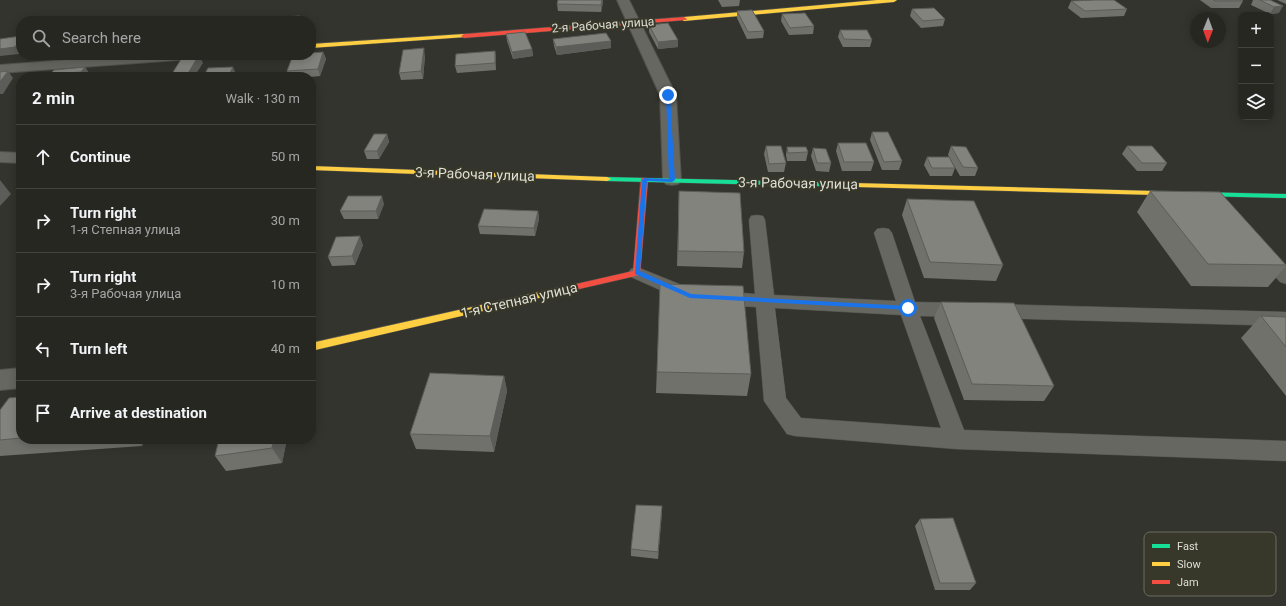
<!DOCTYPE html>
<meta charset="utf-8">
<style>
body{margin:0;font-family:Roboto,sans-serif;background:#2f2f2a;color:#f1f3f6}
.controls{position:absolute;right:12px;top:12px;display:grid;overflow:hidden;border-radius:8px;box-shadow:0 2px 10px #0003}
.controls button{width:36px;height:36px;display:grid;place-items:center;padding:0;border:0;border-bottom:1px solid #434440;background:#272722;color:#f1f3f6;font:20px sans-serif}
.compass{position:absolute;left:1190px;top:12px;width:36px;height:36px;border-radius:50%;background:#272722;box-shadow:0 2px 10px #0003;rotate:181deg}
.stop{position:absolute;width:12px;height:12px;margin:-9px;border:3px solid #1a73e8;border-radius:50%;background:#fff}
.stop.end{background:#1a73e8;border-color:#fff;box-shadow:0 1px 4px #0008}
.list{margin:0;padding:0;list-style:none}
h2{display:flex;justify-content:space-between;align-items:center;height:52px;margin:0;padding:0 16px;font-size:17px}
h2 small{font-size:13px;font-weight:400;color:#a4a5a5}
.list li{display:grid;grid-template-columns:26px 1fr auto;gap:12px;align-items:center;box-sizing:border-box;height:64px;padding:0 16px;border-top:1px solid #434440}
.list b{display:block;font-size:15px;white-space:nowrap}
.list p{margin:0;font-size:13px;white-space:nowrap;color:#a4a5a5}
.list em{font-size:13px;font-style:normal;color:#a4a5a5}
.icon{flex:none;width:22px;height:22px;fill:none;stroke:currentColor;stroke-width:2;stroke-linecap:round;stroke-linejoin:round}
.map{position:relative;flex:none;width:1286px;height:606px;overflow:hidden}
.search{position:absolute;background:#272722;box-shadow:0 2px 10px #0003;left:16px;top:16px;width:300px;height:44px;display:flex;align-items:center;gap:10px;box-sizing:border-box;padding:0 14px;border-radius:16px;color:#a4a5a5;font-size:15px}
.panel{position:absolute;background:#272722;box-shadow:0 2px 10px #0003;left:16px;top:72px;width:300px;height:372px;border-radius:16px}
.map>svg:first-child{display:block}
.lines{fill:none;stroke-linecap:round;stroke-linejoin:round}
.lane-casing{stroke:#52524c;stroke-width:1}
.street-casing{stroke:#52524c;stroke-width:2}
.fast-casing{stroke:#52524c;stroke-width:1}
.slow-casing{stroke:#52524c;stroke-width:1}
.jam-casing{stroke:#52524c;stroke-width:1}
.lane{fill:#676761;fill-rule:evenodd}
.street{fill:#676761;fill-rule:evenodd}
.fast{fill:#16e098;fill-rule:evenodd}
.slow{fill:#ffcf43;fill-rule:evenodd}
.jam{fill:#f24e42;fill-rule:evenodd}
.wall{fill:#71716c}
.shaded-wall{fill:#5c5c58}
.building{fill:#83837e;stroke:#5c5c58}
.route{fill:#1a73e8}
.labels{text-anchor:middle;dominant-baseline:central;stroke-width:4;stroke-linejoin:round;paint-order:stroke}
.far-street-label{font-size:12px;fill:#dfdfd6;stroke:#38382a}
.street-label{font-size:14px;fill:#dfdfd6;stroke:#38382a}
.key{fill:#38382a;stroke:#6a6a5e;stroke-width:1}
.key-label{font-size:11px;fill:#dfdfd6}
</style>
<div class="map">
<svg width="1286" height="606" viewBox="0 0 1286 606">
<rect width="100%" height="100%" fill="#34342e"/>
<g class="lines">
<!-- lane casing -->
<g class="lane-casing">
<path id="lane" d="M757 215 763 216 765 220 774 295 896 301 874 233 877 229 883 228 889 229 892 233 915 302 964 303 971 305 974 310 971 315 964 317 920 316 964 430 1286 441V461L956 449 795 436 787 434 764 401 756 307 717 305 710 303 708 298 710 293 717 291 755 294 749 220 751 216ZM775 308 901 315 941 428 801 418 786 398Z
M1264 248 1270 250 1286 267V284L1280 282 1255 254 1258 250Z
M637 267 694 290 696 295 694 300 687 302 631 277 628 273 631 269Z
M993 304 1286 312V326L993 318 986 316 983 311 986 306Z"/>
</g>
<!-- street casing -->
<g class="street-casing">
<path id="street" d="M617 0H629L676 95 681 180 678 184 672 185 666 184 663 180 660 95Z
M133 55H199L197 58 192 59 0 73V65Z
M0 152 21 153V163L0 162Z
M21 368V388L0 390V370Z"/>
</g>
<!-- fast casing -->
<g class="fast-casing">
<path id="fast" d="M604 177 856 183 860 185 856 187 607 181 603 179Z
M1152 191 1286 194V198L1155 195H1152Z"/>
</g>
<!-- slow casing -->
<g class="slow-casing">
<path id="slow" d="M877 0H897L894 2 684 21 681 19 684 17Z
M464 34 466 35V37L311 48V44Z
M311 166 607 177 611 179 607 181 311 170Z
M853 183 1155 191 1159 193 1155 195 856 187 852 185Z
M566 286 569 287 570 289 569 291 311 351V343Z"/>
</g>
<!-- jam casing -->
<g class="jam-casing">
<path id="jam" d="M684 17 687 19 686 20 464 38 461 36 464 34Z
M641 178H647L648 180 640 275 566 292 563 291 562 289 563 287 633 271Z"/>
</g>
<!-- lane -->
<use href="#lane" class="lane"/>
<!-- street -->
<use href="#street" class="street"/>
<!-- fast -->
<use href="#fast" class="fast"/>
<!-- slow -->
<use href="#slow" class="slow"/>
<!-- jam -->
<use href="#jam" class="jam"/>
</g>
<!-- wall -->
<path class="wall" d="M718 0H740L739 6 722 7Z
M1200 0H1242L1243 1 1239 8H1211Z
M1253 0H1270L1279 13 1270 14 1251 5Z
M1277 0H1286V4Z
M1071 1 1127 9 1124 16 1081 18 1068 8Z
M603 2 601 12 558 11 557 4Z
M912 9 945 19 943 26 921 28 910 16Z
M737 11 764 31 763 38 747 39 737 18Z
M782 14 814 26 813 34 789 35 781 21Z
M649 25 678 47 658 49 649 32Z
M840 30 872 40 870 47H843L838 37Z
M506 34 532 49 533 56 513 59 507 41Z
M553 39 611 41V48L557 55 554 46Z
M495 51 496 58V70L457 73 455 66Z
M323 52 326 59 320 76 310 77H289L287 71Z
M425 56 423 79 401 80 399 73Z
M85 67 90 75 88 77H51L50 74Z
M872 132 902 161 899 170H882L870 140Z
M387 134 389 142 379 159H367L364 151Z
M838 143 874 162 871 171H842L836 151Z
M766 146 786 163 784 172H768L764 154Z
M951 146 978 168 975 176H960L948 155Z
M1127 146 1167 163 1162 171H1137L1122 154Z
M787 147 808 152 806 161H787L786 155Z
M813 148 831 163 829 172 816 171 811 156Z
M927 157 955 168 952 176H930L924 165Z
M679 191 744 252 742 268 677 266Z
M1150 191 1286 265V266L1268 287 1191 286 1137 212Z
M907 199 1003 265 996 281 924 278 902 215Z
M384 204 378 219H344L340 211Z
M538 211 539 219 535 236 480 234 478 226Z
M363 245 355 265 332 266 328 257Z
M660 284 751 374 747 396 656 393Z
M941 302 1054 386 1044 401 964 400 934 318Z
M1261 316 1286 317V396L1241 338Z
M504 376 507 391 494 452 416 449 410 434Z
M21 397V439H146L142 446 0 456V410Z
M219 439H287L282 463 226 471 215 456Z
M662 506 658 559 631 556V549Z
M920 519 976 583 970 590H935L915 526Z"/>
<!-- shaded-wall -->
<path class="shaded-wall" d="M602 0H603V2L601 12V5Z
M1283 6 1279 13 1270 14 1274 7Z
M300 16 301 21H298Z
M21 38V52L19 54 0 56V49Z
M678 40V47L658 49V42Z
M611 41V48L557 55 556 47Z
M424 48 425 56 423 79 421 71Z
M532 49 533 56 513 59 512 52Z
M495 51 496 58V70L495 63Z
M323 52 326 59 320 76 318 69Z
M199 55 203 63 194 77H186Z
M85 67 90 75 88 77H84L81 72Z
M233 67 236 74 235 77H228Z
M8 71 13 78 3 94H0V82Z
M387 134 389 142 379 159 377 151Z
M0 180 11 194 0 206Z
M382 196 384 204 378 219 376 211Z
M538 211 539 219 535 236 534 228Z
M360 236 363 245 355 265 352 256Z
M504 376 507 391 494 452 490 436Z
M136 439H146L142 446Z
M274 439H287L282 463 272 448Z
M662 506V514L658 559V552Z"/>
<!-- building -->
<path class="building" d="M558 0H602L601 5 557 4Z
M1095 0H1114L1127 9 1085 11 1071 1Z
M1213 0H1242L1243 1H1215Z
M1260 0H1270L1283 6 1274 7Z
M934 8 945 19 923 21 912 9Z
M752 10 764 31 748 32 737 11Z
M805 13 814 26 790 28 782 14Z
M300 16 298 21H254L256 19Z
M668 23 678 40 658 42 649 25Z
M840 30H867L872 40 844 39Z
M525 32 532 49 512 52 506 34Z
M606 33 611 41 556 47 553 39Z
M21 36V38L15 47 0 49V39Z
M424 48 421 71 399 73 403 50Z
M495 51V63L455 66 456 54Z
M323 52 318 69 287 71 293 55H311V53Z
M199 55 186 77H170L183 56Z
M85 67 81 72 50 74 54 70Z
M233 67 228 77H203L208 68Z
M8 71 0 82V72Z
M872 132H888L902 161 884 162Z
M374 134H387L377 151H364Z
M838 143H866L874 162H844Z
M766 146H781L786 163 769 164Z
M951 146 966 147 978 168 963 167Z
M1127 146H1152L1167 163H1142Z
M787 147H806L808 152 788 153Z
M813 148 826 149 831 163H817Z
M927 157H949L955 168H932Z
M679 191 740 193 744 252 678 251Z
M1150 191 1220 192 1286 265 1208 264Z
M348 196H382L376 211H340Z
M907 199 974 201 1003 265 930 262Z
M484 209 538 211 534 228 478 226Z
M360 236 352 256 328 257 336 237Z
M660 284 743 286 751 374 657 372Z
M941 302 1014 303 1054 386 972 384Z
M1261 316 1286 317V347Z
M430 373 504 376 490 436 410 434Z
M21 397V438L0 440V410L9 398Z
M219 439H274L272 448 215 456Z
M636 505 662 506 658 552 631 549Z
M953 518 976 583H940L920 519Z"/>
<!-- route -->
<path class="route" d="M668 94 670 95 675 180 672 182 647 181 640 271 691 294 908 306 911 308 910 310 690 298 635 274 642 180 644 178 669 179 666 95Z"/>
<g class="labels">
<!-- far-street labels -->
<g class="far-street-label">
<text transform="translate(603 25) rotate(-4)">2-я Рабочая улица</text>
</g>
<!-- street labels -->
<g class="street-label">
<text transform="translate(475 174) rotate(2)">3-я Рабочая улица</text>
<text transform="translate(798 183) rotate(1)">3-я Рабочая улица</text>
<text transform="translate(519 300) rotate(-13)">1-я Степная улица</text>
</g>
</g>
<!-- legend -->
<rect x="1144" y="532" width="132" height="64" rx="6" class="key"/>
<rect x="1152" y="544" width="18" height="4" fill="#16e098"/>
<rect x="1152" y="562" width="18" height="4" fill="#ffcf43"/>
<rect x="1152" y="580" width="18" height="4" fill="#f24e42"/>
<g class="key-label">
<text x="1177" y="550">Fast</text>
<text x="1177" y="568">Slow</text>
<text x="1177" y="586">Jam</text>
</g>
</svg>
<div class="controls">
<button>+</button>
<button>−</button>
<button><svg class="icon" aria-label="layers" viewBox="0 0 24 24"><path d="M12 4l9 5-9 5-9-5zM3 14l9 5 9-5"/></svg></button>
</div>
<svg class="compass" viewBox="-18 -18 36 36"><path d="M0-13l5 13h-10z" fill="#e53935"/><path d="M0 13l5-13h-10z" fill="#a4a5a5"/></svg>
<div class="stop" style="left:908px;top:308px"></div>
<div class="stop end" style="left:668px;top:95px"></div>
<div class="search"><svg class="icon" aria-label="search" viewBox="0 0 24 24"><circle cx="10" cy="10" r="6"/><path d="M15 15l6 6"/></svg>Search here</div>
<section class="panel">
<h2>2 min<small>Walk · 130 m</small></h2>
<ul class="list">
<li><svg class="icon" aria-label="ahead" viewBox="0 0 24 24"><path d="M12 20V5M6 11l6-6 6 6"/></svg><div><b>Continue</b></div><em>50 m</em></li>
<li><svg class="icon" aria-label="right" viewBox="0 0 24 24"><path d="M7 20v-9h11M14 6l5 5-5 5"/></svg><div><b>Turn right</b><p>1-я Степная улица</p></div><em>30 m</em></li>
<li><svg class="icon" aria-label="right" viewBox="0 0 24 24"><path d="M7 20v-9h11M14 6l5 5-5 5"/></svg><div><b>Turn right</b><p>3-я Рабочая улица</p></div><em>10 m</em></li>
<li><svg class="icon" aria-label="left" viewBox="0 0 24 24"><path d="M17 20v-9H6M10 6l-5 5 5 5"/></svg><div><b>Turn left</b></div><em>40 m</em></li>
<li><svg class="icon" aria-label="arrive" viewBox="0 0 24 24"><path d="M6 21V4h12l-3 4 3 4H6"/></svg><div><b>Arrive at destination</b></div></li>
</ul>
</section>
</div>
